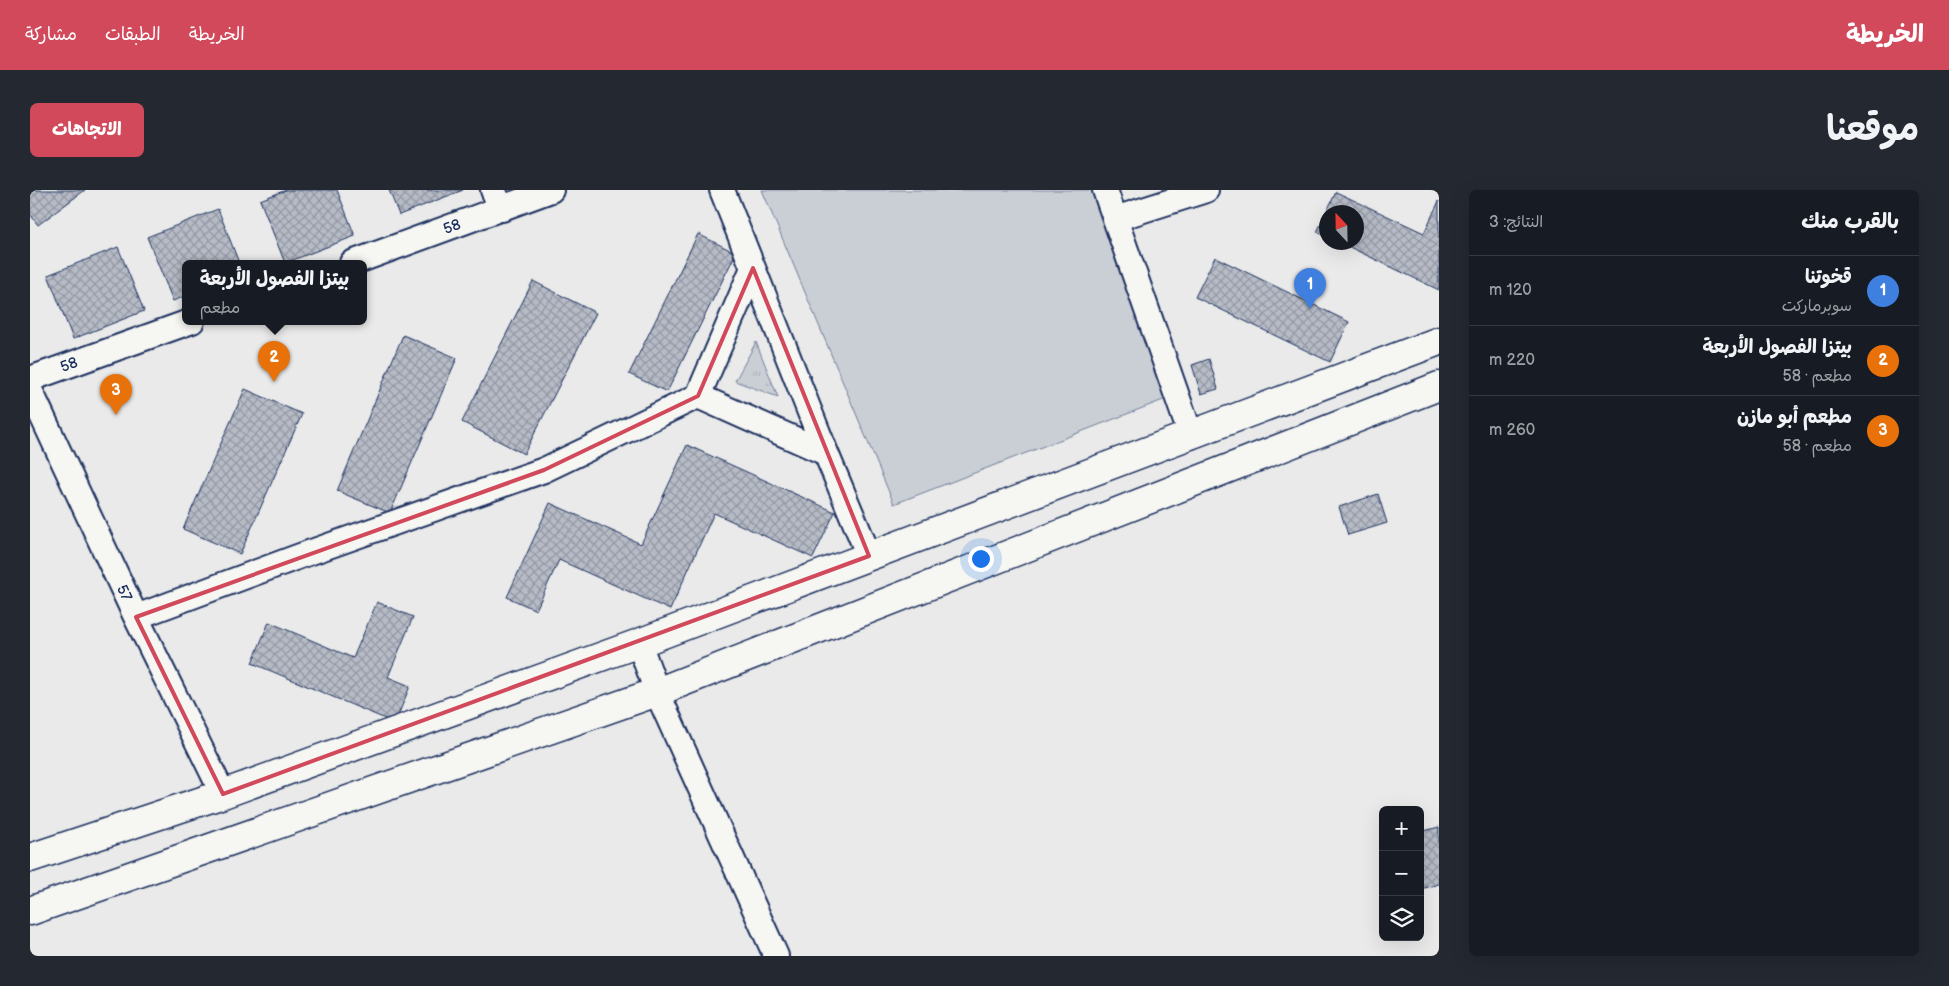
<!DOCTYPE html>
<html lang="ar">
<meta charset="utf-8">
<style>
body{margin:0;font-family:"Balsamiq Sans","Playpen Sans Arabic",sans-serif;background:#242831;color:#f1f3f6;direction:rtl}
.controls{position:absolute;right:15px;bottom:15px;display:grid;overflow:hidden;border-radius:8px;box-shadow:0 5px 20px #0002}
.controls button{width:45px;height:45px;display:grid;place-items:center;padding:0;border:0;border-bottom:1px solid #363941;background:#171b24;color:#f1f3f6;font:25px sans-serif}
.compass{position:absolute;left:1289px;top:15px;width:45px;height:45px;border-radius:50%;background:#171b24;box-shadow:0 5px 20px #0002;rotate:338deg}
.you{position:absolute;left:950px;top:368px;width:18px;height:18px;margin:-12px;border:4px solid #fff;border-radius:50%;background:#1a73e8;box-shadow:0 0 0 8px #1a73e833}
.badge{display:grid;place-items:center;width:32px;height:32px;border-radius:50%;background:#d1495b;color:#fff;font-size:16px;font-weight:700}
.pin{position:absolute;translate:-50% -41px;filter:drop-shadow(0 1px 2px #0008)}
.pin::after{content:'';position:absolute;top:26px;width:18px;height:15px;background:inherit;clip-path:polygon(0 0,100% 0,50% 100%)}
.popup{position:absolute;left:152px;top:70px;width:185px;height:65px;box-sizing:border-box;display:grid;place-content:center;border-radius:8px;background:#171b24;filter:drop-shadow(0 1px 4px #0005);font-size:16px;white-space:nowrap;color:#9ea1a6}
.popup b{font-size:19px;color:#f1f3f6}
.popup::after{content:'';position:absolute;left:50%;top:100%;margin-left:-10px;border:10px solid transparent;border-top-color:#171b24}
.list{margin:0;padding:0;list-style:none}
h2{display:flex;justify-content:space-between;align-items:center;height:65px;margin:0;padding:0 20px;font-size:21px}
h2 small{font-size:16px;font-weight:400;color:#9ea1a6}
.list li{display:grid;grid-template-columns:32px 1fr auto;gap:15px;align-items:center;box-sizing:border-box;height:70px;padding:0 20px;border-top:1px solid #363941}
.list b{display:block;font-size:19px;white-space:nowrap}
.list p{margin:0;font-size:16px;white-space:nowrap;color:#9ea1a6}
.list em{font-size:16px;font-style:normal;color:#9ea1a6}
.icon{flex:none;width:28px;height:28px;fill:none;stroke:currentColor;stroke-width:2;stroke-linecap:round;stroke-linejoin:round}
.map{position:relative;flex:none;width:1409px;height:766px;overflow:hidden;direction:ltr;border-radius:8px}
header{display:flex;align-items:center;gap:30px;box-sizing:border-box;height:70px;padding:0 25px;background:#d1495b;color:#fff}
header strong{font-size:24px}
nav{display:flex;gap:28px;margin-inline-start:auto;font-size:18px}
.intro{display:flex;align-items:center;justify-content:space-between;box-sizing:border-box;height:120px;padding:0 30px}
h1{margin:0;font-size:35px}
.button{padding:12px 22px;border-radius:8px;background:#d1495b;color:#fff;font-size:18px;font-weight:700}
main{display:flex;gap:30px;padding:0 30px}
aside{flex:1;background:#171b24;border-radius:8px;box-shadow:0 5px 20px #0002}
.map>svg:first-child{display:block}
.grass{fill:url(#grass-tufts);stroke:#727e9a}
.park{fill:#caced5;stroke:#727e9a}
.building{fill:url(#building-cross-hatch);stroke:#1b2f5e}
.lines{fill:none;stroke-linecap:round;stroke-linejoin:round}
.street-casing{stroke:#1b2f5e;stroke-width:28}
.primary-casing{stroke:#1b2f5e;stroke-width:31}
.street{stroke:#f6f6f2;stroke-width:24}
.primary{stroke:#f6f6f2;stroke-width:28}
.marked{fill:none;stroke:#d1495b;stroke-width:4;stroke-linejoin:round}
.labels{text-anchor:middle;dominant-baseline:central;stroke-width:4;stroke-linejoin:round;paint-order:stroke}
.street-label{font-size:15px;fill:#1b2f5e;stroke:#f6f6f2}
</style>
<header>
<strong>الخريطة</strong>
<nav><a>الخريطة</a><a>الطبقات</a><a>مشاركة</a></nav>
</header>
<div class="intro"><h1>موقعنا</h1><a class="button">الاتجاهات</a></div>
<main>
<aside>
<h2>بالقرب منك<small>النتائج: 3</small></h2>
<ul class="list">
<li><span class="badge" style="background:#3f7fe0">1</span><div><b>قخوتنا</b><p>سوبرماركت</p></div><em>120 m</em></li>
<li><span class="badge" style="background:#e8710a">2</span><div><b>بيتزا الفصول الأربعة</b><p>مطعم · 58</p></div><em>220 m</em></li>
<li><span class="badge" style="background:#e8710a">3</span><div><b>مطعم أبو مازن</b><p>مطعم · 58</p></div><em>260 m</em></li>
</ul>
</aside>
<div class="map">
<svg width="1409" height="766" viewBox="0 0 1409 766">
<defs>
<pattern id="grass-tufts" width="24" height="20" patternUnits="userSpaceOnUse" patternTransform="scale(1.25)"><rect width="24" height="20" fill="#caced5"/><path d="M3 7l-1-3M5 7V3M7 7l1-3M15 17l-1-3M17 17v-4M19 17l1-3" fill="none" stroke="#adb1b9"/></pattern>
<pattern id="building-cross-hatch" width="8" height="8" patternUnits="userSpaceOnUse" patternTransform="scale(1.25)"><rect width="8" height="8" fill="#b6bbc6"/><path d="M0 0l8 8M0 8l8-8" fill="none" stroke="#9398a4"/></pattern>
</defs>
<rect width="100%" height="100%" fill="#e9eae9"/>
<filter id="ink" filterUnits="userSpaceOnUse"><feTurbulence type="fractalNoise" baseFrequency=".02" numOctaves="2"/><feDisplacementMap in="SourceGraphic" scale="10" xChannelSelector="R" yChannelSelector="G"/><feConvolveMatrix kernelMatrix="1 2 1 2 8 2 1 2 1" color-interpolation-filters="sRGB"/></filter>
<g filter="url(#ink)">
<!-- grass -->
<path class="grass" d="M726 152 748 207 705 191Z"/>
<!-- park -->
<path class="park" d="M732 0H1061L1141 207 864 314Z"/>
<!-- building -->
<path class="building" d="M0 0H55L8 35 0 24Z
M256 0H307L325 46 255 73 230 10Z
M359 0H433L369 25Z
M1306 2 1394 43 1409 11V100L1309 52H1326V22H1296V46L1287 42Z
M188 19 209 73H155V106L143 111 117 47Z
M668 44 706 63 637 202 599 184Z
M88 57 114 121 43 149 18 85Z
M1185 67 1319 132 1300 172 1165 107Z
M503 91 566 123 494 264 432 232Z
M373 145 427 168 360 323 307 301Z
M1179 169 1188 199 1171 204 1162 175Z
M215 199 272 224 210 364 153 339Z
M657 255 805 322 783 368 684 323 640 420 529 370 506 420 477 407 520 313 611 354Z
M1348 304 1357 333 1318 345 1309 317Z
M347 412 383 427 358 487 380 496 365 533 222 473 239 432 323 468Z
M1409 637V694L1391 699 1390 642Z"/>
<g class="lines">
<!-- street casing -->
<g class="street-casing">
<path id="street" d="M463 0 472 19
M1075 0 1161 246
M1085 29 1176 0
M322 73 521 0
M723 78 796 263
M0 189 162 131
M0 200 106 427 193 604
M668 206 796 263 839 366
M106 427 270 366 514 280 668 206 723 78 692 0
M609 453 627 502 746 766"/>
</g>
<!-- primary casing -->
<g class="primary-casing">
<path id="primary" d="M0 668 193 604 609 453 1409 151
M0 721 627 502 1409 196"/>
</g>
<!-- street -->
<use href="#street" class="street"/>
<!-- primary -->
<use href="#primary" class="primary"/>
</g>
</g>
<!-- marked area -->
<path class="marked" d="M723 78 839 366 193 604 106 427 514 280 668 206Z"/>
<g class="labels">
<!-- street labels -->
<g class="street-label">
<text transform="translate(422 37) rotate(-20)">58</text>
<text transform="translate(39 175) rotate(-20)">58</text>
<text transform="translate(94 403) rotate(65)">57</text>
</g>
</g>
</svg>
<div class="controls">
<button>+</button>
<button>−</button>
<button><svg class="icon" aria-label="layers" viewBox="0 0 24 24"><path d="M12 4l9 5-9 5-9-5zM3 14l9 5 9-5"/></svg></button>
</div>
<svg class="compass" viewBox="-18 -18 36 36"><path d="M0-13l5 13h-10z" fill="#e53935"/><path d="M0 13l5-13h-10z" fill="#9ea1a6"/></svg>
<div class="you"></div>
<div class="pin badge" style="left:1280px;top:119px;background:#3f7fe0">1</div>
<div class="pin badge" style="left:244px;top:192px;background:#e8710a">2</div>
<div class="popup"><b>بيتزا الفصول الأربعة</b>مطعم</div>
<div class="pin badge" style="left:86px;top:225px;background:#e8710a">3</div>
</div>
</main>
